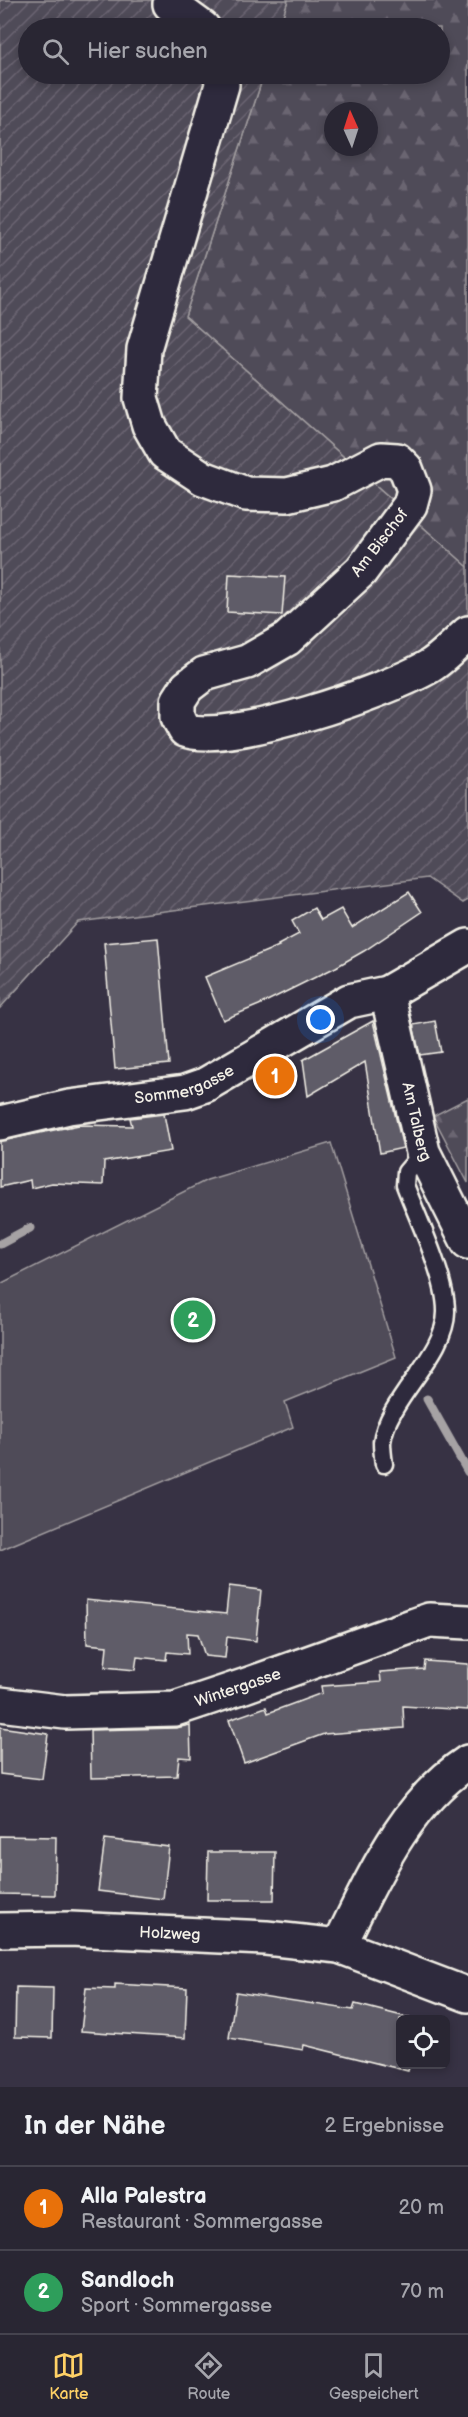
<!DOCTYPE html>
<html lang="de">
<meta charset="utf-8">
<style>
body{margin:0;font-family:"Balsamiq Sans",sans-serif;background:#35323f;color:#f1f3f6}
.controls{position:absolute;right:18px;bottom:18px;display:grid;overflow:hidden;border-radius:9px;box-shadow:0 3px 9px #0003}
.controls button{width:54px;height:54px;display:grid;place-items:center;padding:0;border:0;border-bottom:2px solid #45434e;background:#292633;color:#f1f3f6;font:30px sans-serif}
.compass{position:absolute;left:324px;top:102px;width:54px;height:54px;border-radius:50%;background:#292633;box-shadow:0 3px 9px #0003;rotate:357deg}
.you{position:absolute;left:321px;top:1020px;width:21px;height:21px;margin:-15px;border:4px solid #fff;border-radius:50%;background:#1a73e8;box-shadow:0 0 0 9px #1a73e833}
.badge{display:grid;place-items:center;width:39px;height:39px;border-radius:50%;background:#ffd166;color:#fff;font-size:20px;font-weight:700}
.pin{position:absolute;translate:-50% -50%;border:3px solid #fff;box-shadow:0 2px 6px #0006}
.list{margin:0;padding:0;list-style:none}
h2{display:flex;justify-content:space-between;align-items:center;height:78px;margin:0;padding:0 24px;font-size:26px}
h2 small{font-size:20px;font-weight:400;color:#a5a5ac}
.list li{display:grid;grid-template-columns:39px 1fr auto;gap:18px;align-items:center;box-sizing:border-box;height:84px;padding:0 24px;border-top:2px solid #45434e}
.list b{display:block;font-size:22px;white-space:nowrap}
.list p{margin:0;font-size:20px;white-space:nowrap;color:#a5a5ac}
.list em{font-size:20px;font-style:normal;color:#a5a5ac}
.icon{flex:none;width:33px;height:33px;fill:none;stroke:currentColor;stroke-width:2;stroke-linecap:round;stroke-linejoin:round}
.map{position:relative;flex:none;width:468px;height:2087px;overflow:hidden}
.search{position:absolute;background:#292633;box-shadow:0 3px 9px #0003;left:18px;right:18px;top:18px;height:66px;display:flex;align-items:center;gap:15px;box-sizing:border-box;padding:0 21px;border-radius:33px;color:#a5a5ac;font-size:22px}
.sheet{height:246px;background:#292633}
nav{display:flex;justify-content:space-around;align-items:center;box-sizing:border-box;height:84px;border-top:2px solid #45434e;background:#292633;font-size:16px;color:#a5a5ac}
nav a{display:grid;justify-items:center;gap:3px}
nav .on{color:#ffd166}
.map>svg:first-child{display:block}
.grass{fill:#504b59;stroke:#a29ea0;stroke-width:1.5}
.forest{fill:url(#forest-firs);stroke:#a29ea0;stroke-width:1.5;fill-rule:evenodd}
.garden{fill:url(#garden-furrows);stroke:#a29ea0;stroke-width:1.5}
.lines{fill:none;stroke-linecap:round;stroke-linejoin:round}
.stream{stroke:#a6a2a4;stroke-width:9}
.building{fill:#5f5c67;stroke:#f4f1e8;stroke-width:1.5}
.lane-casing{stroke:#f4f1e8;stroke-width:21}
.street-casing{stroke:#f4f1e8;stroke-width:38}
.lane{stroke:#2f2a3d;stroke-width:16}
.street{stroke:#2f2a3d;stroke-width:33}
.labels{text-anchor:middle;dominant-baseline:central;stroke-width:6;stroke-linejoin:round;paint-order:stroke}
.street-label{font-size:16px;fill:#f4f1e8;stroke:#2f2a3d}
</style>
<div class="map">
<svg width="468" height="2087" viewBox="0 0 468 2087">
<defs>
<pattern id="forest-firs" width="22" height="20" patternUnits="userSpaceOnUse" patternTransform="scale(1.5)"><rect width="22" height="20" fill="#504b59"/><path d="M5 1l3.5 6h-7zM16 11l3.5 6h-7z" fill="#6a6571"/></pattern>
<pattern id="garden-furrows" width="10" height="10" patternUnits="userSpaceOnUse" patternTransform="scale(1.5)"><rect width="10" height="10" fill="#504b59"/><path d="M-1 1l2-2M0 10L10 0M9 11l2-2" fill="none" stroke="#6a6571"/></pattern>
</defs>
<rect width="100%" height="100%" fill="#373244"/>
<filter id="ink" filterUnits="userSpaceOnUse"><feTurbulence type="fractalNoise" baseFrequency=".0167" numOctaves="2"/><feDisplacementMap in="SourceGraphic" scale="12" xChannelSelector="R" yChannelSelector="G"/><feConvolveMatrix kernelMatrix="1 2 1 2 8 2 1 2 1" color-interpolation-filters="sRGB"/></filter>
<g filter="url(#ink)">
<!-- grass -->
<path class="grass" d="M331 1143 396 1357 285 1402 293 1427 0 1550V1284L207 1180Z"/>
<!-- forest -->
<path class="forest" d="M288 0H468V567L185 316 264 74H440V28H279ZM333 111H369V147H333Z
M468 1098V1183L433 1116Z"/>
<!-- garden -->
<path class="garden" d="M0 0H288L279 28H28V74H264L185 316 468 567V900L463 903 427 878 78 922 0 1008Z"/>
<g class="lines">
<!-- stream -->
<path class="stream" d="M0 1244 30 1228
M427 1399 468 1472"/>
</g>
<!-- building -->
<path class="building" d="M229 574 285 577 282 615 227 612Z
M409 892 422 912 364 951 336 967 259 1005 223 1020 205 977 279 946 278 945 299 934 292 921 314 908 321 920 341 909 352 928Z
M158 938 169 1064 115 1069 104 943Z
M373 1021 403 1148 380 1153 365 1062 308 1096 303 1060Z
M435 1021 441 1052 420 1055 413 1025Z
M164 1114 171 1151 104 1162 103 1185 52 1183 31 1188 30 1180 0 1187V1141L79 1125 132 1126 130 1118Z
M229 1586 261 1590 256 1641 227 1637 225 1658 205 1656 198 1634 187 1633 188 1654 167 1652 166 1660 137 1657 135 1670 105 1667 107 1646 87 1644 86 1600 226 1614Z
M425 1661 468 1664V1710L403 1706 404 1728 324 1734 244 1763 229 1720 266 1707 268 1713 322 1693 321 1686 381 1682 380 1672 424 1669Z
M190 1725 191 1758 179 1757 177 1776 91 1778 90 1730 176 1728Z
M0 1727 48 1734 42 1779 0 1774Z
M0 1836 56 1837 55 1895 0 1894Z
M105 1839 169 1847 163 1899 98 1891Z
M208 1852H275L274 1900H207Z
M115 1984 187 1988 185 2038 81 2031 86 1988 115 1989Z
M16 1987 53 1988 52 2038 15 2037Z
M236 1992 353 2010 355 2004 414 2019H400V2064H410L408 2071 304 2045 303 2050 229 2038Z"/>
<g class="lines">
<!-- lane casing -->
<g class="lane-casing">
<path id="lane" d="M384 1464C383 1457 382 1449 382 1442 387 1399 447 1354 446 1311 446 1277 418 1219 405 1185L406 1172 423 1152"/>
</g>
<!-- street casing -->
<g class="street-casing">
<g id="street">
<path d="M170 4 203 28"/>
<path d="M221 74 222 85 144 349 141 398 149 425 165 453 203 478 246 494 287 495 333 484 381 459 397 460 406 469 414 490 410 505 361 571 287 639 247 662 204 674 187 687 178 701V717L185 730C229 746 388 691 430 666 443 658 456 644 468 633"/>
<path id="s1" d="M387 993 423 1152 468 1242"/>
<path id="s2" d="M0 1123 69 1107 185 1092 205 1085 349 1001 387 993 468 946"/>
<path id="s3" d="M0 1704 65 1712 175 1709 244 1686 429 1620 468 1622"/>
<path id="s4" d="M0 1930 70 1929 266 1938 339 1946 468 1995"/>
<path d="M339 1946C372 1880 404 1804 468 1762"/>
</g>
</g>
<!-- lane -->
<use href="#lane" class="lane"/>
<!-- street -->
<use href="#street" class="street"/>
</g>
</g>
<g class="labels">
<!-- street labels -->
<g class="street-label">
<text transform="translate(380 543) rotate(-52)">Am Bischof</text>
<text stroke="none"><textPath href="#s2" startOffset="189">Sommergasse</textPath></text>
<text stroke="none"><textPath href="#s1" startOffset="132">Am Talberg</textPath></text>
<text stroke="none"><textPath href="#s3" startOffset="242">Wintergasse</textPath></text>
<text stroke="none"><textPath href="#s4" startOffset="170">Holzweg</textPath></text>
</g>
</g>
</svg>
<div class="controls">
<button><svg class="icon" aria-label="locate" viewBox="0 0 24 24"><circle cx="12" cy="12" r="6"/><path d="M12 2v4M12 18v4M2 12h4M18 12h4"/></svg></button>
</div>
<svg class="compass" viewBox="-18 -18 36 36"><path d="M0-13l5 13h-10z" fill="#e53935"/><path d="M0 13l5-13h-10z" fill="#a5a5ac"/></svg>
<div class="you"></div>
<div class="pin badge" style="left:275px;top:1076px;background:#e8710a">1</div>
<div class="pin badge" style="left:193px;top:1320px;background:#2e9e5b">2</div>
<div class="search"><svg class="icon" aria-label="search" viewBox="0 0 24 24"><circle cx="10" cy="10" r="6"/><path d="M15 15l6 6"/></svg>Hier suchen</div>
</div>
<section class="sheet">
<h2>In der Nähe<small>2 Ergebnisse</small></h2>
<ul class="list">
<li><span class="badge" style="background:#e8710a">1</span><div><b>Alla Palestra</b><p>Restaurant · Sommergasse</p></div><em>20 m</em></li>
<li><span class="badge" style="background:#2e9e5b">2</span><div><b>Sandloch</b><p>Sport · Sommergasse</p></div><em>70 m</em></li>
</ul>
</section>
<nav>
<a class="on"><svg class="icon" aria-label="map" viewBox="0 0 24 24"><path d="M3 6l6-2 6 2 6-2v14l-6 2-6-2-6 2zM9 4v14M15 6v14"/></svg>Karte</a>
<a><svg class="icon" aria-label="directions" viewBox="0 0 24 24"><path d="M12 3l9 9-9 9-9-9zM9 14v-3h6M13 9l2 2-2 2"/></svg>Route</a>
<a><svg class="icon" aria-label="saved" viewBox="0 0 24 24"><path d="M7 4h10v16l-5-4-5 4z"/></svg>Gespeichert</a>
</nav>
